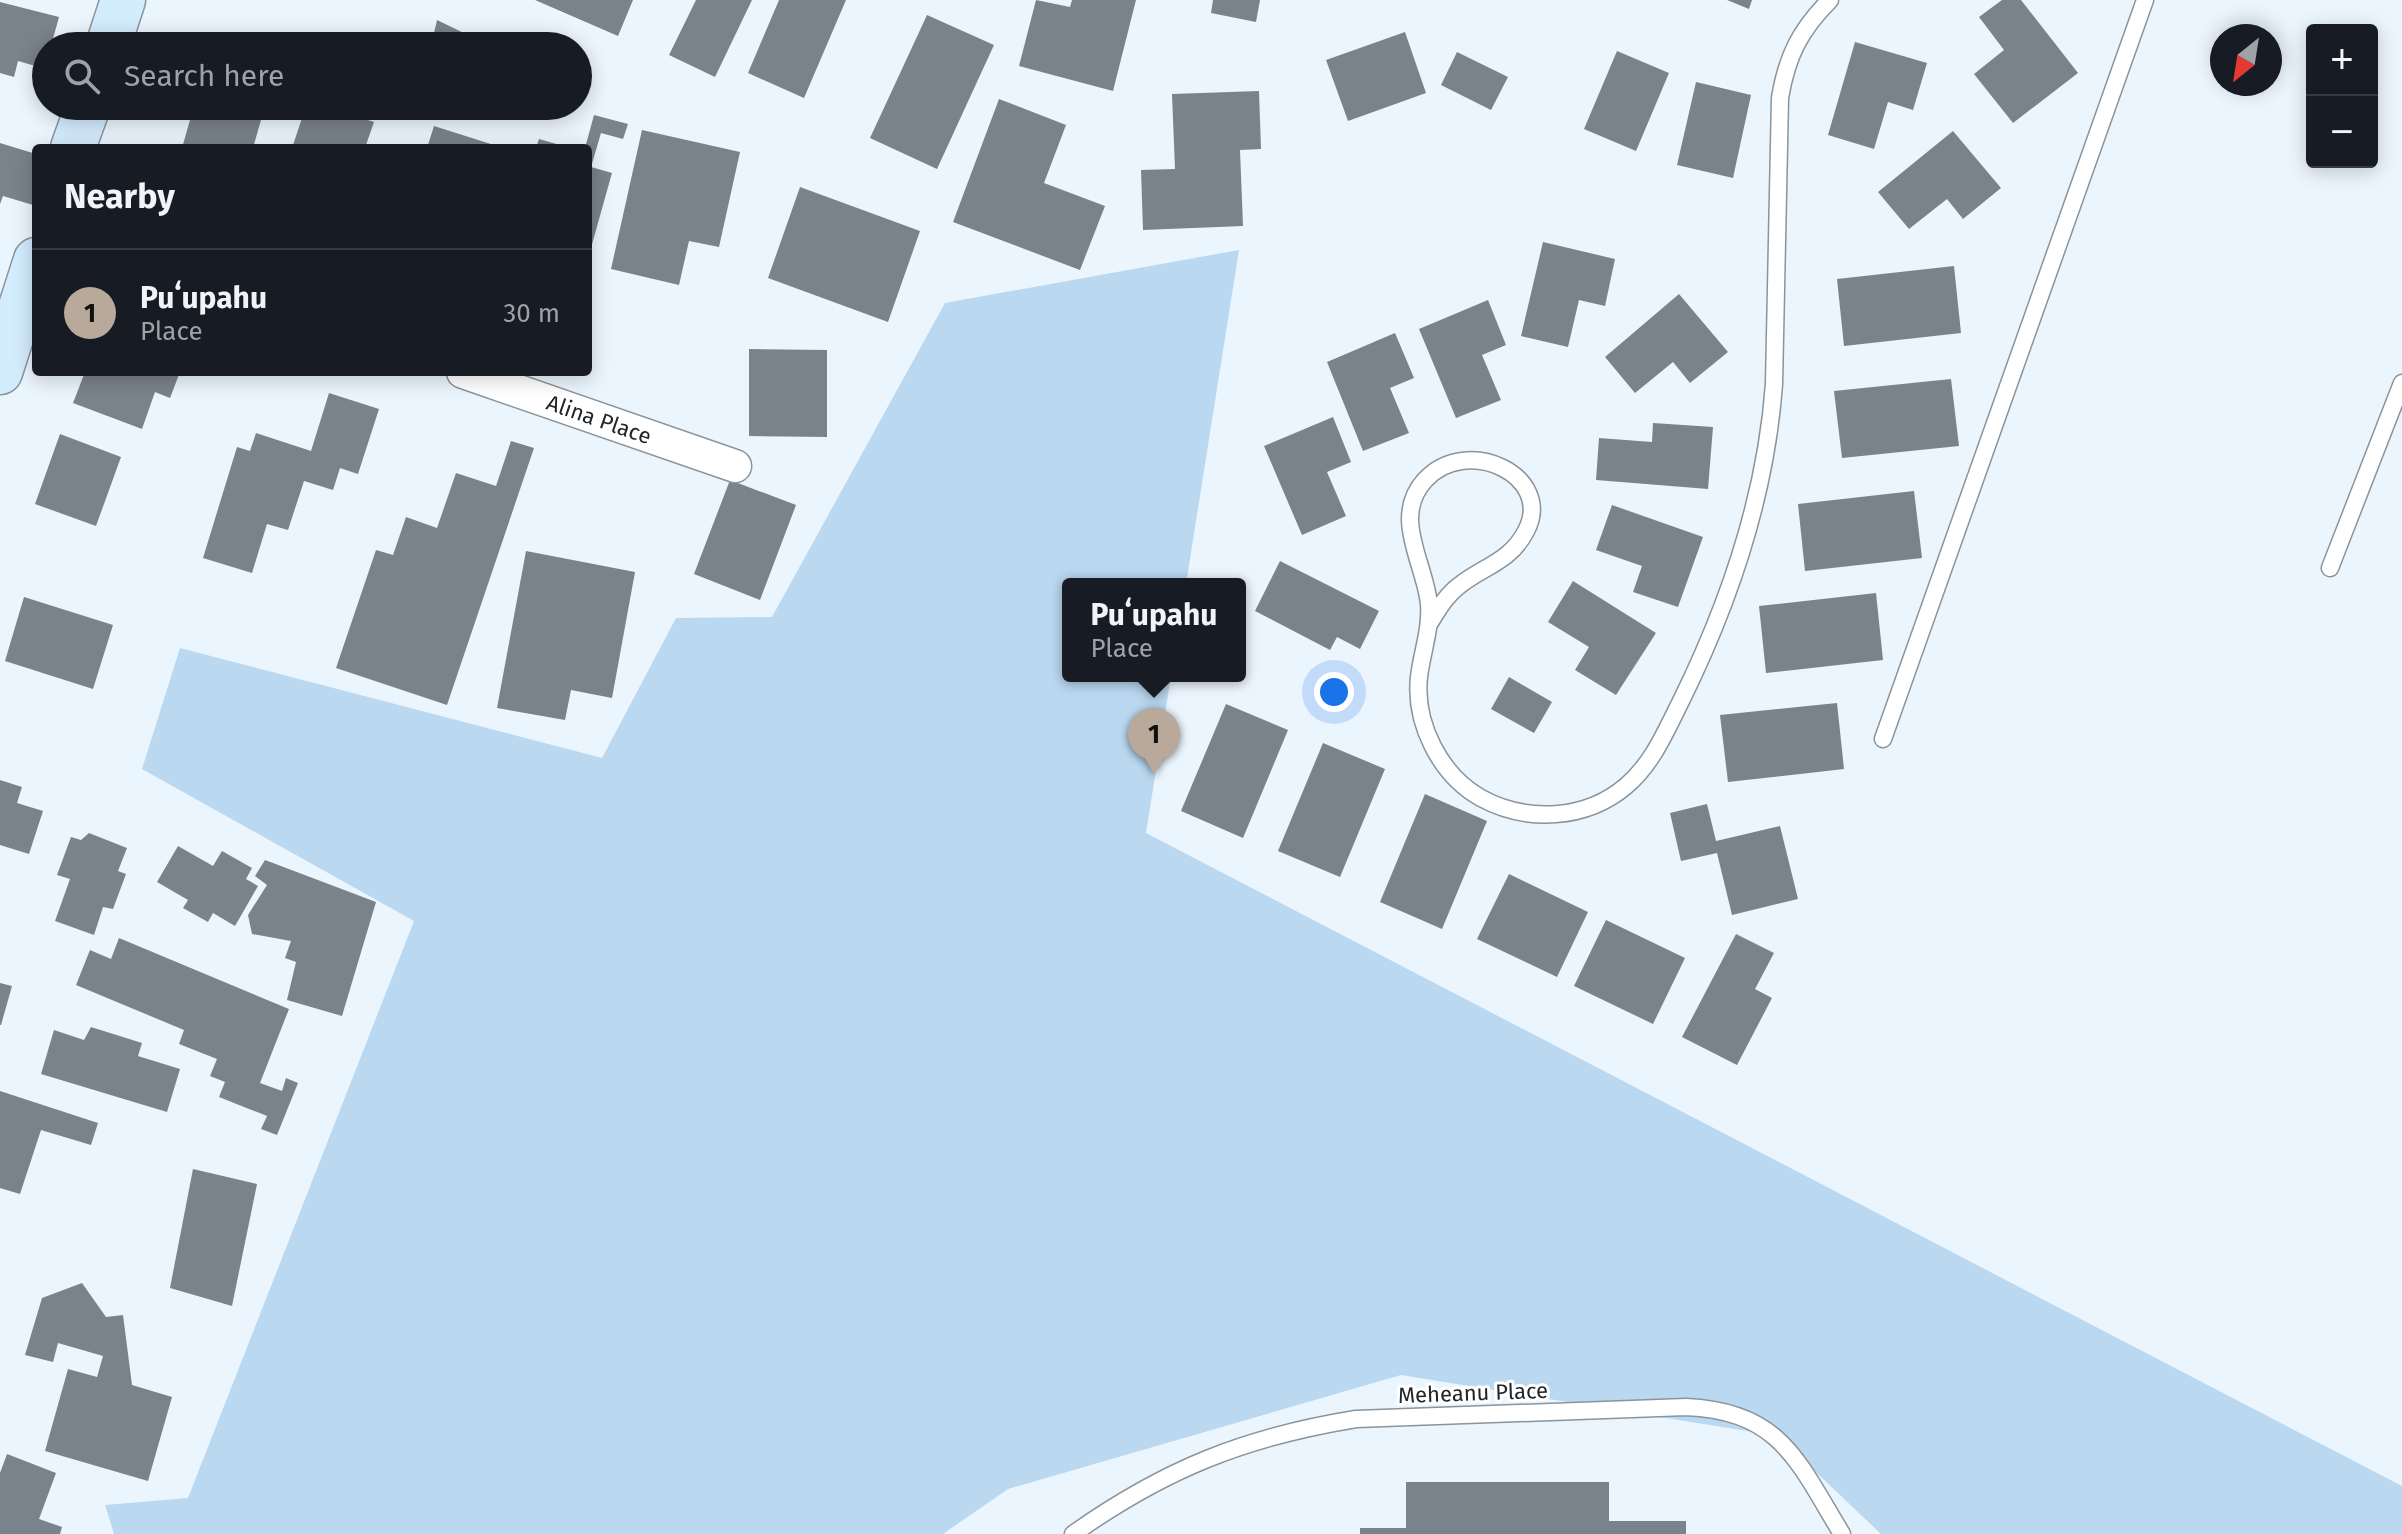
<!DOCTYPE html>
<meta charset="utf-8">
<style>
body{margin:0;font-family:"Fira Sans",sans-serif;background:#20242c;color:#f1f3f6}
.controls{position:absolute;right:24px;top:24px;display:grid;overflow:hidden;border-radius:8px;box-shadow:0 4px 20px #0003}
.controls button{width:72px;height:72px;display:grid;place-items:center;padding:0;border:0;border-bottom:2px solid #363941;background:#171b24;color:#f1f3f6;font:40px sans-serif}
.compass{position:absolute;left:2210px;top:24px;width:72px;height:72px;border-radius:50%;background:#171b24;box-shadow:0 4px 20px #0003;rotate:210deg}
.you{position:absolute;left:1334px;top:692px;width:28px;height:28px;margin:-20px;border:6px solid #fff;border-radius:50%;background:#1a73e8;box-shadow:0 0 0 12px #1a73e833}
.badge{display:grid;place-items:center;width:52px;height:52px;border-radius:50%;background:#b9a99a;color:#111;font-size:26px;font-weight:700}
.pin{position:absolute;translate:-50% -66px;filter:drop-shadow(0 2px 4px #0008)}
.pin::after{content:'';position:absolute;top:42px;width:28px;height:24px;background:inherit;clip-path:polygon(0 0,100% 0,50% 100%)}
.popup{position:absolute;left:1062px;top:578px;width:184px;height:104px;box-sizing:border-box;display:grid;place-content:center;border-radius:8px;background:#171b24;filter:drop-shadow(0 2px 6px #0005);font-size:26px;white-space:nowrap;color:#9ea1a6}
.popup b{font-size:30px;color:#f1f3f6}
.popup::after{content:'';position:absolute;left:50%;top:100%;margin-left:-16px;border:16px solid transparent;border-top-color:#171b24}
.list{margin:0;padding:0;list-style:none}
h2{display:flex;justify-content:space-between;align-items:center;height:104px;margin:0;padding:0 32px;font-size:34px}
h2 small{font-size:26px;font-weight:400;color:#9ea1a6}
.list li{display:grid;grid-template-columns:52px 1fr auto;gap:24px;align-items:center;box-sizing:border-box;height:128px;padding:0 32px;border-top:2px solid #363941}
.list b{display:block;font-size:30px;white-space:nowrap}
.list p{margin:0;font-size:26px;white-space:nowrap;color:#9ea1a6}
.list em{font-size:26px;font-style:normal;color:#9ea1a6}
.icon{flex:none;width:44px;height:44px;fill:none;stroke:currentColor;stroke-width:2;stroke-linecap:round;stroke-linejoin:round}
.map{position:relative;flex:none;width:2402px;height:1534px;overflow:hidden}
.search{position:absolute;background:#171b24;box-shadow:0 4px 20px #0003;left:32px;top:32px;width:560px;height:88px;display:flex;align-items:center;gap:20px;box-sizing:border-box;padding:0 28px;border-radius:44px;color:#9ea1a6;font-size:30px}
.panel{position:absolute;background:#171b24;box-shadow:0 4px 20px #0003;left:32px;top:144px;width:560px;height:232px;border-radius:8px}
.map>svg:first-child{display:block}
.green{fill:#bad8f0}
.building{fill:#79838b}
.lines{fill:none;stroke-linecap:round;stroke-linejoin:round}
.lane-casing{stroke:#8a949c;stroke-width:19}
.street-casing{stroke:#8a949c;stroke-width:35}
.secondary-casing{stroke:#8a949c;stroke-width:47}
.lane{stroke:#fff;stroke-width:16}
.street{stroke:#fff;stroke-width:32}
.secondary{stroke:#d3ecfe;stroke-width:44}
.labels{text-anchor:middle;dominant-baseline:central;stroke-width:6;stroke-linejoin:round;paint-order:stroke}
.street-label{font-size:22px;fill:#212528;stroke:#fff}
</style>
<div class="map">
<svg width="2402" height="1534" viewBox="0 0 2402 1534">
<rect width="100%" height="100%" fill="#ebf5fe"/>
<!-- green -->
<path class="green" d="M1239 250 1186 584H1068V676H1171L1146 833 2402 1486V1534H1881L1778 1436 1401 1375 1008 1489 943 1534H114L105 1505 188 1498 414 921 142 769 180 648 602 758 676 618 772 617 945 303Z"/>
<!-- building -->
<path class="building" d="M535 0H633L618 36Z
M696 0H752L715 77 669 55Z
M779 0H846L804 98 748 73Z
M1036 0 1070 7 1072 0H1136L1113 91 1019 66Z
M1213 0H1260L1256 22 1211 13Z
M1727 0H1752L1749 9Z
M2002 0H2021L2078 73 2013 123 1974 74 2004 50 1979 17Z
M0 2 59 17 51 46H46V69L18 61 14 77 0 73Z
M927 15 994 45 937 169 870 138Z
M437 20 468 35 466 46H431Z
M1405 32 1426 93 1348 121 1326 60Z
M1855 42 1927 63 1913 110 1888 102 1874 149 1828 135Z
M1617 51 1669 73 1636 151 1584 129Z
M1457 52 1508 77 1491 110 1441 85Z
M1696 82 1751 95 1733 178 1677 165Z
M1259 91 1261 149 1240 150 1243 226 1143 230 1141 170 1175 169 1172 94Z
M999 99 1066 125 1044 183 1105 206 1080 270 953 222Z
M194 106H265L253 148H182Z
M306 106H326L374 122 365 148H292Z
M594 115 628 124 623 139 601 133 591 167 612 173 589 255 588 148H585Z
M434 126 494 145 493 148H427Z
M642 130 740 152 719 247 689 241 679 285 611 269Z
M1953 131 2001 188 1963 219 1947 199 1909 229 1878 192Z
M539 139 567 147V148H536Z
M0 143 36 154V194L33 205 3 196 0 204Z
M800 187 920 231 888 322 768 278Z
M1543 242 1615 259 1605 306 1579 300 1568 347 1521 336Z
M1954 266 1961 333 1844 346 1837 279Z
M1679 294 1728 352 1690 383 1673 362 1635 393 1605 357Z
M1488 300 1506 345 1482 355 1501 400 1456 418 1419 329Z
M1395 333 1414 378 1390 388 1409 433 1363 451 1327 362Z
M749 349 827 350V437L749 436Z
M85 372 100 374 101 372H180L170 398 155 392 142 429 73 403Z
M1951 379 1959 446 1842 458 1834 391Z
M329 393 379 409 358 474 340 468 333 490 304 481 288 530 267 524 252 573 203 558 237 447 250 451 256 433 311 451Z
M1333 417 1351 462 1327 472 1346 516 1302 535 1264 446Z
M1653 423 1713 427 1708 489 1596 480 1599 438 1652 442Z
M60 434 121 457 96 526 35 504Z
M511 441 534 448 447 705 336 668 376 550 393 555 406 517 437 528 456 473 496 486Z
M730 480 796 505 760 600 694 574Z
M1914 491 1922 558 1805 571 1798 504Z
M1612 505 1703 537 1678 607 1633 592 1642 566 1596 550Z
M526 551 635 572 612 698 571 690 565 720 497 708Z
M1280 561 1379 611 1360 649 1337 637 1330 650 1255 611Z
M1573 581 1656 633 1616 695 1575 670 1589 647 1548 622Z
M1876 593 1883 660 1766 673 1759 606Z
M24 597 113 625 93 689 5 661Z
M1509 677 1552 702 1534 733 1491 709Z
M1837 703 1844 769 1728 782 1720 715Z
M1226 704 1288 730 1243 838 1181 811Z
M1323 743 1385 769 1340 877 1278 851Z
M0 780 22 787 17 803 43 811 29 854 0 845Z
M1425 794 1487 821 1442 929 1380 902Z
M1707 804 1716 841 1780 826 1798 899 1732 915 1717 853 1681 861 1670 813Z
M89 833 127 848 118 871 126 874 113 909 103 907 94 935 55 921 70 879 57 875 71 837 81 840Z
M178 846 213 866 222 851 252 868 246 879 258 886 235 926 213 913 208 922 183 908 188 900 157 882Z
M265 860 376 902 342 1016 287 1000 296 962 285 958 291 941 252 934 248 915 267 885 255 876Z
M1509 874 1588 912 1557 977 1477 939Z
M1606 920 1685 958 1653 1024 1574 986Z
M1736 934 1774 953 1755 989 1772 998 1737 1065 1682 1037Z
M119 938 289 1009 260 1083 282 1091 286 1078 298 1083 277 1135 261 1129 267 1116 219 1097 225 1082 210 1076 217 1059 179 1044 184 1030 76 985 90 950 111 959Z
M0 983 12 986 1 1025H0Z
M91 1027 142 1043 138 1056 180 1069 167 1112 41 1074 54 1030 84 1040Z
M0 1091 98 1123 91 1145 41 1130 20 1194 0 1188Z
M193 1169 257 1184 232 1306 170 1288Z
M82 1283 106 1317 123 1315 132 1385 172 1397 148 1481 45 1451 68 1369 97 1377 103 1356 58 1343 53 1362 25 1355 42 1298Z
M7 1454 56 1473 39 1519 62 1527 60 1534H0V1473Z
M1406 1482H1609V1521H1686V1534H1360V1528H1406Z"/>
<g class="lines">
<!-- lane casing -->
<g class="lane-casing">
<path id="lane" d="M2330 568 2402 383
M1429 624C1438 610 1446 595 1460 585 1484 566 1510 562 1526 531 1555 476 1467 434 1425 480 1391 517 1425 563 1429 604 1431 629 1422 652 1419 677 1414 723 1440 775 1481 798 1527 823 1586 820 1626 786 1652 764 1665 733 1680 703 1729 604 1766 495 1774 384L1780 98C1787 56 1800 30 1830 0
M1883 739 2145 0
M1073 1534C1165 1469 1245 1437 1356 1419L1686 1407C1781 1411 1798 1462 1842 1534"/>
</g>
<!-- street casing -->
<g class="street-casing">
<g id="street">
<path id="s1" d="M463 372 735 466"/>
</g>
</g>
<!-- secondary casing -->
<g class="secondary-casing">
<path id="secondary" d="M108 46 123 0
M73 148 88 106
M0 372 36 260"/>
</g>
<!-- lane -->
<use href="#lane" class="lane"/>
<!-- street -->
<use href="#street" class="street"/>
<!-- secondary -->
<use href="#secondary" class="secondary"/>
</g>
<g class="labels">
<!-- street labels -->
<g class="street-label">
<text stroke="none"><textPath href="#s1" startOffset="144">Alina Place</textPath></text>
<text transform="translate(1473 1393) rotate(-2)">Meheanu Place</text>
</g>
</g>
</svg>
<div class="controls">
<button>+</button>
<button>−</button>
</div>
<svg class="compass" viewBox="-18 -18 36 36"><path d="M0-13l5 13h-10z" fill="#e53935"/><path d="M0 13l5-13h-10z" fill="#9ea1a6"/></svg>
<div class="you"></div>
<div class="pin badge" style="left:1154px;top:774px">1</div>
<div class="popup"><b>Puʻupahu</b>Place</div>
<div class="search"><svg class="icon" aria-label="search" viewBox="0 0 24 24"><circle cx="10" cy="10" r="6"/><path d="M15 15l6 6"/></svg>Search here</div>
<section class="panel">
<h2>Nearby<small></small></h2>
<ul class="list">
<li><span class="badge">1</span><div><b>Puʻupahu</b><p>Place</p></div><em>30 m</em></li>
</ul>
</section>
</div>
